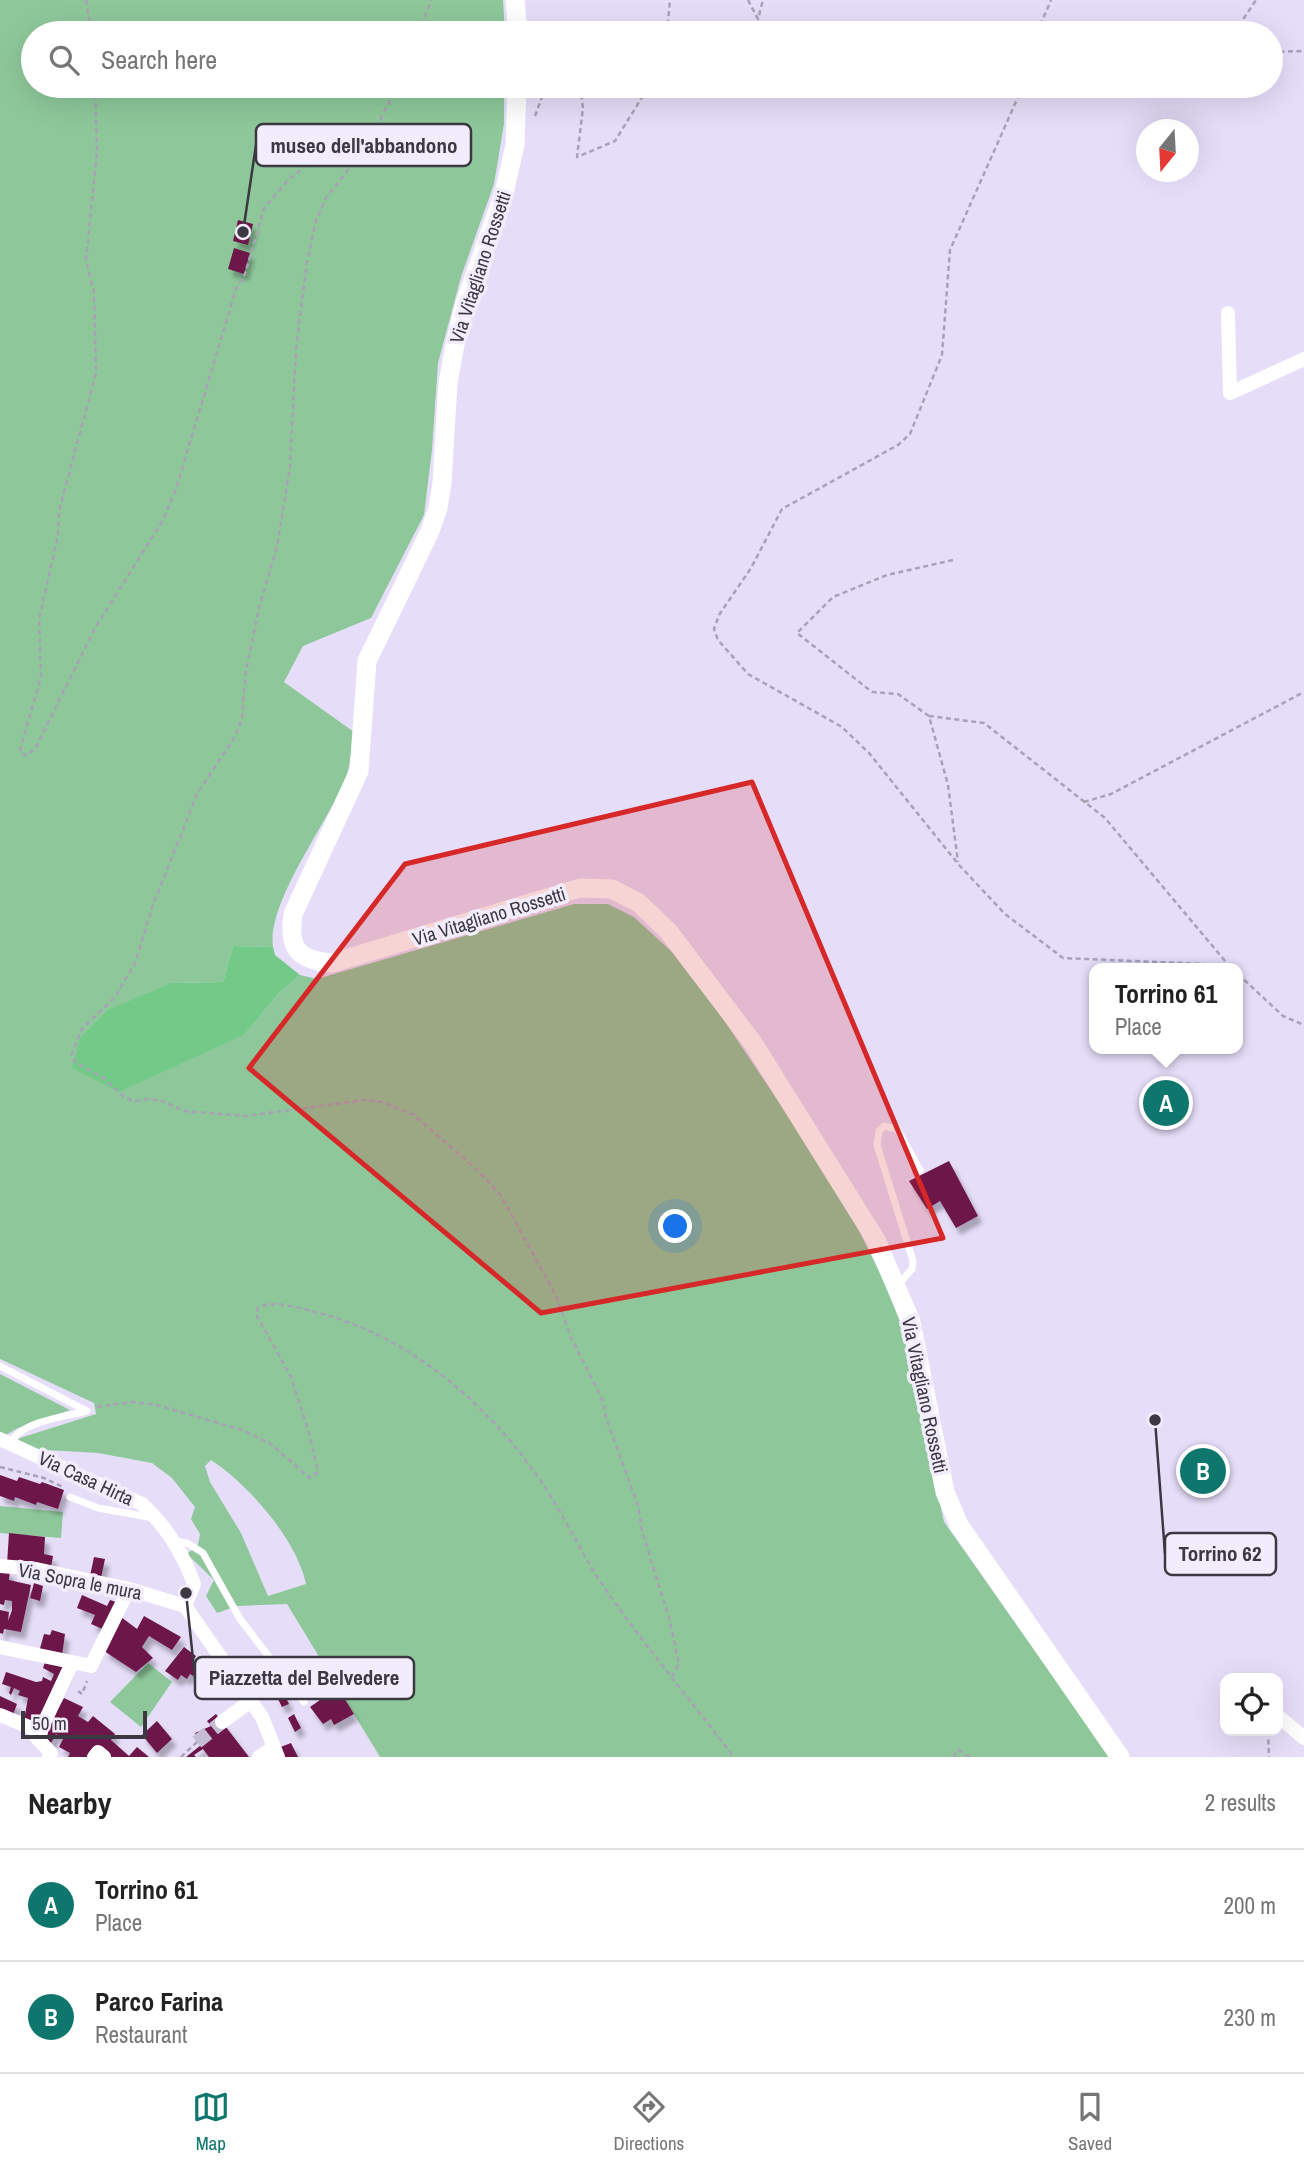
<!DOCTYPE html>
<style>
body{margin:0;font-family:"Archivo Narrow",sans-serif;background:#f6f6f6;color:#222}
.controls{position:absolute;right:21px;bottom:21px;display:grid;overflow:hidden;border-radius:14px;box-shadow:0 7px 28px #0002}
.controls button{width:63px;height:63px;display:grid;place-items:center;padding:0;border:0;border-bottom:2px solid #e0e0e0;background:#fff;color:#222;font:35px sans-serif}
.compass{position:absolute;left:1136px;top:119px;width:63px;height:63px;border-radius:50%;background:#fff;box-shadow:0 7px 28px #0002;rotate:198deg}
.scale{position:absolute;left:21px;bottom:18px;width:126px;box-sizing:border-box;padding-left:7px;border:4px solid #3b3842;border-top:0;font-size:19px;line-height:24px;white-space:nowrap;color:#3b3842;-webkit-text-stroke:5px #f2edfd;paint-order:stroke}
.you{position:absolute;left:676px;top:1227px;width:24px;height:24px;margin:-18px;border:5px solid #fff;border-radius:50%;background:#1a73e8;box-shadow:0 0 0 10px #1a73e833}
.badge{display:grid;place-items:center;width:46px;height:46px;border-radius:50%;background:#0f766e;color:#fff;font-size:23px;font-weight:700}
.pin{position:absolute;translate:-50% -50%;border:4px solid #fff;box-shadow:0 2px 7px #0006}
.popup{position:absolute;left:1089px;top:963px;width:154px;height:91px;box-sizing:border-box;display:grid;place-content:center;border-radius:14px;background:#fff;filter:drop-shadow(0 2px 5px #0005);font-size:23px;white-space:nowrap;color:#767676}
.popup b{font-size:26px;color:#222}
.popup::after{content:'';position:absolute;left:50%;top:100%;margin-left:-14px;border:14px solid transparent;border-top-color:#fff}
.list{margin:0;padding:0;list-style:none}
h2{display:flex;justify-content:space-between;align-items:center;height:91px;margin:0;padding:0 28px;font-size:30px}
h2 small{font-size:23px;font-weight:400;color:#767676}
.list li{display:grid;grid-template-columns:46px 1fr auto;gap:21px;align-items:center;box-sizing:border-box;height:112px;padding:0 28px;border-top:2px solid #e0e0e0}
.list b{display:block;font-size:26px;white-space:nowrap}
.list p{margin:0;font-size:23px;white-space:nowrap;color:#767676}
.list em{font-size:23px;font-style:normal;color:#767676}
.icon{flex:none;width:38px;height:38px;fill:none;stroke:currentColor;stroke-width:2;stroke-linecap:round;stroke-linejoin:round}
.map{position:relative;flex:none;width:1304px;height:1757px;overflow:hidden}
.search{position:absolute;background:#fff;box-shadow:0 7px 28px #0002;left:21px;right:21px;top:21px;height:77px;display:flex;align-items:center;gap:18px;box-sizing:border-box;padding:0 24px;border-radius:38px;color:#767676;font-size:26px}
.sheet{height:315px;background:#fff}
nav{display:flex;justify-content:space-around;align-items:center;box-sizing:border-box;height:98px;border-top:2px solid #e0e0e0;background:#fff;font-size:19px;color:#767676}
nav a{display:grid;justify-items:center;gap:4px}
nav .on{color:#0f766e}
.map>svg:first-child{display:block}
.green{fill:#8ec89a;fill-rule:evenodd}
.forest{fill:#73ca88}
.building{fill:#6c194a;filter:url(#shadow)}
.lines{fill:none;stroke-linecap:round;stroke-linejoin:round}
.street-tunnel{stroke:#c4bdd4;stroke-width:14;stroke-dasharray:14 7;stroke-linecap:butt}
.path{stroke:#a8a2b7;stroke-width:2.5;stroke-dasharray:5 3.5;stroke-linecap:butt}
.lane{stroke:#fff;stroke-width:7}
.street{stroke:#fff;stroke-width:14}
.secondary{stroke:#fff;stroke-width:19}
.marked{fill:#d62828;fill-opacity:0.2;stroke:#d62828;stroke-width:5;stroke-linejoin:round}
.labels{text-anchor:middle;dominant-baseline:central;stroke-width:7;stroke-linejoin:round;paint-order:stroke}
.street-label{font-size:19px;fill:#3b3842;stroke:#f2edfd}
.leader{fill:none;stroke:#3b3842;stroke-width:2.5}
.callout-dot{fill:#3b3842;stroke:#f2edfd;stroke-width:2.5}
.callout{fill:#f2edfd;stroke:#3b3842;stroke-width:2.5}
.callout-label{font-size:21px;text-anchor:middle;font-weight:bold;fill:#3b3842}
</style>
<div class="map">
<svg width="1304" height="1757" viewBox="0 0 1304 1757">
<defs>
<filter id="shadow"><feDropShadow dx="4.5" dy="7" stdDeviation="2" flood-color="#0004"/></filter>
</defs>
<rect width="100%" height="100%" fill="#e6def9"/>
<!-- green -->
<path class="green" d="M0 0H503L505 33H33V86H504V124L494 184 461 277 438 363 432 450 424 515 371 618 303 646 284 682 354 732C351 747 351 765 345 780 327 824 267 902 273 947L233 946 223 982 172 983 245 1034 278 994 300 975 317 979 574 904H608L634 917 672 952 721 1016 795 1126 854 1221 886 1285 903 1330 944 1522 1110 1757H380L287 1604 237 1606 217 1613 206 1596 214 1580 187 1554 198 1545 200 1534 191 1519 195 1507 172 1478 152 1463 98 1453 29 1449 16 1442 20 1438 96 1414 94 1403 0 1359ZM211 1460C248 1484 297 1540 306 1584L268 1596 241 1533 210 1482 205 1466Z
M0 1374 70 1410 18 1428 4 1436 0 1434Z
M0 1506 63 1512 61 1538 0 1533Z
M148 1663 172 1682 141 1727 110 1702Z"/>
<!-- forest -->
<path class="forest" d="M233 946 273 947 275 955 300 975 278 994 245 1034 119 1092 72 1068 80 1038 108 1010 172 983 223 982Z"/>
<!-- building -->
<path class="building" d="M238 220 253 224 248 245 233 241Z
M234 248 250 253 244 274 228 269Z
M949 1161 978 1216 956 1228 940 1201 927 1209 909 1181Z
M0 1475 17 1481 19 1477 40 1484 42 1482 64 1490 58 1509 37 1502 36 1505 15 1497 14 1501 0 1496Z
M9 1533 45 1537 44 1554 53 1556 51 1568 7 1564Z
M94 1557 105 1559 101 1578 90 1576Z
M0 1570H10L9 1580 31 1585 21 1632 4 1629 3 1634 0 1633V1610L9 1612 8 1621 12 1610V1601L5 1600 4 1605 0 1604Z
M34 1583 43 1586 40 1601 30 1598Z
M82 1595 107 1606 110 1600 119 1603 107 1631 91 1624 95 1615 77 1608Z
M144 1616 181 1637 172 1650 149 1636 142 1647 153 1658 136 1672 104 1651 121 1617 137 1629Z
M52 1630 65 1634 62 1656 39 1652 44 1634 50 1635Z
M184 1647 196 1656 192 1662 199 1668 193 1676 190 1674 187 1679 181 1675 178 1680 165 1671Z
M45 1662 67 1668 40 1726 24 1720 28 1698 18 1695 20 1691 14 1688 11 1695 9 1693 11 1687 2 1684 6 1672 36 1682 42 1681 43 1677 51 1681 54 1674 43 1668Z
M315 1666 322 1675 300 1690 287 1673 293 1668 299 1675Z
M330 1675 354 1714 334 1725 331 1719 323 1724 310 1707 327 1695 319 1682Z
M283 1692 289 1704 282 1707 276 1695Z
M0 1696 17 1704 13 1715 0 1709Z
M64 1698 83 1707 78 1716 88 1722 93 1716 115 1734 111 1740 129 1756 137 1747 149 1757H68L70 1753 59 1747 63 1739 56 1734 49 1747 41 1739Z
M216 1714 249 1757H209L203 1749 194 1755 196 1757H186L201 1745 195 1733 211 1726 207 1721Z
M294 1714 301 1728 295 1732 288 1718Z
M157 1721 172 1739 157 1753 142 1735Z
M291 1743 298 1757H283L278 1748Z"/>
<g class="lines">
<!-- street-tunnel -->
<path class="street-tunnel" d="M197 1742 222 1722"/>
<!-- path -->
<path class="path" d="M86 0 91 33
M748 0 758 19 763 0
M419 33 431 0
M667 33 670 0
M1037 33 1051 0
M1234 33 1256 0
M1271 52 1304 51
M95 86 97 152 86 260 94 292 96 373 59 511 58 535 39 620 41 677 20 750 26 756 35 749 95 628 163 520 176 489 236 289 245 274 264 208 288 180 345 135 362 134 379 122 397 86
M580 86 583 108 577 157 615 141 649 86
M1023 86 950 250 942 355 910 434 898 445 782 509 751 568 719 615 714 629 718 640 748 674 842 727 869 753 959 865 1005 914 1063 958 1228 965
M535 116 546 86
M368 132 362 152 326 198 316 221 307 262 296 349 290 466 277 547 259 608 245 676 242 719 234 738 197 794 153 905 135 963 115 997 81 1030 72 1054 75 1062 102 1077 124 1097 133 1101 151 1099 166 1102 184 1111 246 1116 364 1100 383 1102 414 1115 476 1169 500 1194 555 1294 571 1337 603 1401 606 1418 638 1505 642 1531 669 1618 679 1664 672 1676
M953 560 887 575 833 597 797 633 872 692 898 694 929 716 948 785 958 862
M929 716 984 723 1105 818 1231 968
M1084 802 1111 794 1304 692
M1238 974 1283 1016 1304 1025
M97 1407 132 1402 157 1405 245 1431 272 1445 310 1478 318 1472 308 1429 291 1377 256 1314 258 1308C272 1299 299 1308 315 1312 414 1336 502 1415 554 1502 569 1526 581 1551 596 1575 638 1638 688 1697 734 1757
M0 1467 44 1478 63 1487
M78 1691 82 1694 87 1681
M1268 1731 1269 1757
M181 1757 197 1742
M953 1757 958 1750 970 1757"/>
<!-- lane -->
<path class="lane" d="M897 1286 912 1269 913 1261 877 1145 879 1131 884 1126 897 1129 920 1170
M0 1366 87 1411
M10 1444C20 1421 65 1417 87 1411
M70 1497 98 1508 154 1518
M174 1541 187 1543 203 1553 240 1619 304 1702"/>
<!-- street -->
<path class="street" d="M1228 313 1230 393 1304 359
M0 1439 142 1504C166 1526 183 1553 194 1584L185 1606
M0 1566 36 1569 129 1589 185 1606 262 1717 278 1757
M0 1647 91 1666 129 1589
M0 1715 41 1732
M1278 1716 1304 1738
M222 1722 251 1701
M49 1757 51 1753 37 1738 72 1663
M94 1757 98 1752 104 1757
M259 1757 274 1747"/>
<!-- secondary -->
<path class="secondary" d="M515 0 518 33
M517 86 515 145 504 193 465 303 455 344 448 383 442 483 438 508 430 531 367 661 359 771 293 914C288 948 297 960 332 963L580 888 612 889 639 903 669 932 753 1043 876 1240 911 1322 945 1492 959 1525 1120 1757"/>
</g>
<!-- marked area -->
<path class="marked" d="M752 782 943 1238 541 1313 249 1068 405 864Z"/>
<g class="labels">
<!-- street labels -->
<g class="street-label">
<text transform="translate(480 267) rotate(-72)">Via Vitagliano Rossetti</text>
<text transform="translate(489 916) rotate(-17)">Via Vitagliano Rossetti</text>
<text transform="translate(925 1395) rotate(78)">Via Vitagliano Rossetti</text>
<text transform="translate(86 1478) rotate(25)">Via Casa Hirta</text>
<text transform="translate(80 1581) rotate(11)">Via Sopra le mura</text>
</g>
</g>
<!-- callouts -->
<path class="leader" d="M243 232L256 145M1155 1420L1165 1554M186 1593L195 1678"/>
<g class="callout-dot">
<circle cx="243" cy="232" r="7"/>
<circle cx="1155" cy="1420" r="7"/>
<circle cx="186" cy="1593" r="7"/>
</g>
<g class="callout">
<rect x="256" y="124" width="215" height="42" rx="7"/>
<rect x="1165" y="1533" width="111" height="42" rx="7"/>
<rect x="195" y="1657" width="219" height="42" rx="7"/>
</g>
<g class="callout-label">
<text x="364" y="153">museo dell'abbandono</text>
<text x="1220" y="1561">Torrino 62</text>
<text x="304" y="1685">Piazzetta del Belvedere</text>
</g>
</svg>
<div class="controls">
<button><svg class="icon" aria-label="locate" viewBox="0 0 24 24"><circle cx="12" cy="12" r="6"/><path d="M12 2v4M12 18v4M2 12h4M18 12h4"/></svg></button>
</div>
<svg class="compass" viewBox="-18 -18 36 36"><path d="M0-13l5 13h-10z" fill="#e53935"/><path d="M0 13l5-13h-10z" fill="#767676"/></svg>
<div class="scale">50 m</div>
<div class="you"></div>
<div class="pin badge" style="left:1166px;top:1103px">A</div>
<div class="popup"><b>Torrino 61</b>Place</div>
<div class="pin badge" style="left:1203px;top:1471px">B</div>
<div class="search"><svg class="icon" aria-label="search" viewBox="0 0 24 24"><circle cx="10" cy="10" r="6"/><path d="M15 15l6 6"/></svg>Search here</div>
</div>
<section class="sheet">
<h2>Nearby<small>2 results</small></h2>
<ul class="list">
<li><span class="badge">A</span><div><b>Torrino 61</b><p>Place</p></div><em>200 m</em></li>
<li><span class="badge">B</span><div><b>Parco Farina</b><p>Restaurant</p></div><em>230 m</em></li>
</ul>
</section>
<nav>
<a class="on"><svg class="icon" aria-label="map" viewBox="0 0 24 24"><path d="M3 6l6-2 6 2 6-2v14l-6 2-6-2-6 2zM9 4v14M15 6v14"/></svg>Map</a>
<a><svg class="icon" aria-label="directions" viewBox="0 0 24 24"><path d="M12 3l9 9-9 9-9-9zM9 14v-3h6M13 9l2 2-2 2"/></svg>Directions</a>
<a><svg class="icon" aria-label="saved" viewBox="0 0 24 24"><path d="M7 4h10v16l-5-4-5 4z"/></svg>Saved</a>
</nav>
